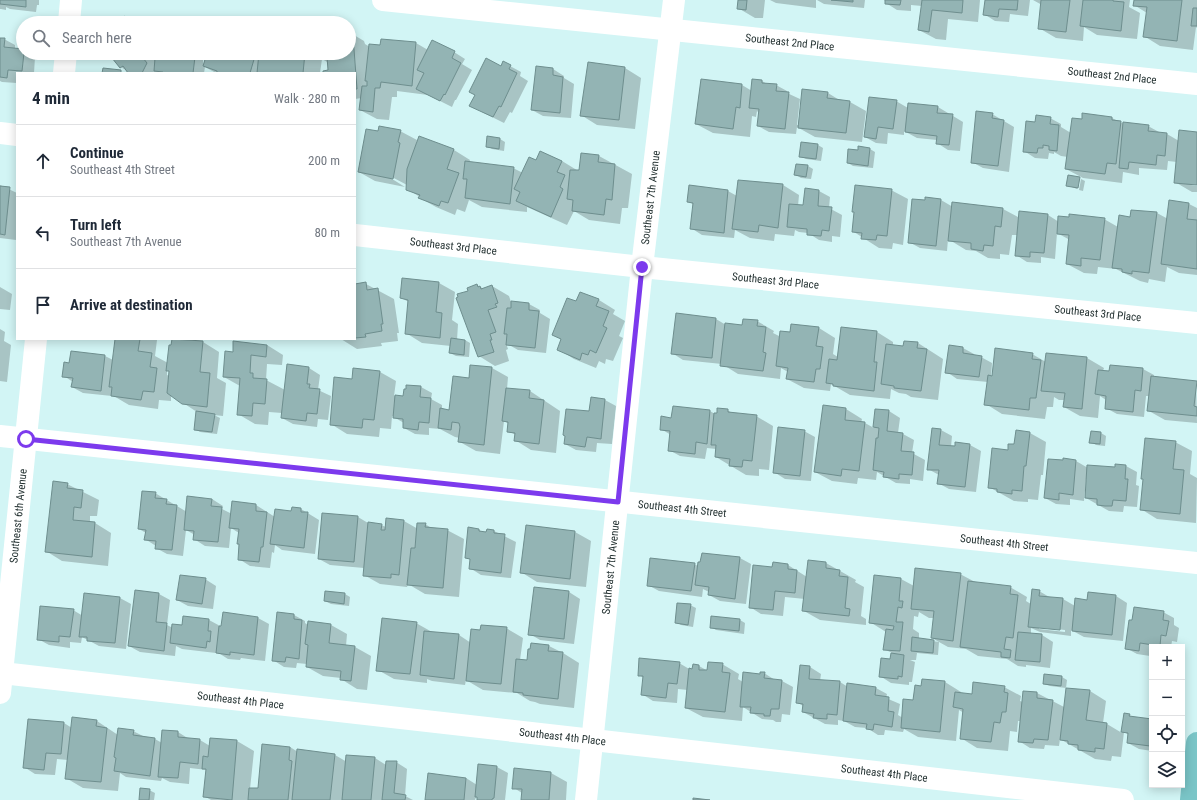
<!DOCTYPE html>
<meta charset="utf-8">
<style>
body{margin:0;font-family:"Roboto Condensed",sans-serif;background:#f2f2f3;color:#1f2937}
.controls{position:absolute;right:12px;bottom:12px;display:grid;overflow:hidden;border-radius:0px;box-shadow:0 2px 10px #0003}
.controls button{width:36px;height:36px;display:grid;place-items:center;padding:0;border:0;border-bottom:1px solid #e0e1e3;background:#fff;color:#1f2937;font:20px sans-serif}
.stop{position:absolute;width:12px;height:12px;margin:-9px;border:3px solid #7c3aed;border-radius:50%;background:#fff}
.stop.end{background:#7c3aed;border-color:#fff;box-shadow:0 1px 4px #0008}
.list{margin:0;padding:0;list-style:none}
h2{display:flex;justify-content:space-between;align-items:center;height:52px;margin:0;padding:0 16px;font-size:17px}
h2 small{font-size:13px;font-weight:400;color:#747a83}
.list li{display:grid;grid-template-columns:26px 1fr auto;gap:12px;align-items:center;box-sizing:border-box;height:72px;padding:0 16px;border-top:1px solid #e0e1e3}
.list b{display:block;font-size:15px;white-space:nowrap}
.list p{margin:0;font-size:13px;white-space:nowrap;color:#747a83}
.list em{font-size:13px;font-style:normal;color:#747a83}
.icon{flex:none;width:22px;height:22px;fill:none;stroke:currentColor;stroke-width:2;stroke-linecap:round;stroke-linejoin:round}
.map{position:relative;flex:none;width:1197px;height:800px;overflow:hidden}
.search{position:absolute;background:#fff;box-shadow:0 2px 10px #0003;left:16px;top:16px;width:340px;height:44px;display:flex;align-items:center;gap:10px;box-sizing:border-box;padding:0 14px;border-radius:22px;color:#747a83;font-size:15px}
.panel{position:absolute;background:#fff;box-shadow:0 2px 10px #0003;left:16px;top:72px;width:340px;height:268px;border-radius:0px}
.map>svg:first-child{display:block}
.shadow{fill:#0003;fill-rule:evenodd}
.building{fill:#93b4b4;stroke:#6e8e8e}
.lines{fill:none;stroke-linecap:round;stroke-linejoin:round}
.minor{stroke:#fff;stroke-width:22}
.major{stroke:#7ac5c7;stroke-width:22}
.route{stroke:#7c3aed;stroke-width:5}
.labels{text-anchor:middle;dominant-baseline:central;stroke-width:3.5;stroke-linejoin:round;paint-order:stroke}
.street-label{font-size:11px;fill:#243232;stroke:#f0fdfd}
</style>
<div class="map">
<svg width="1197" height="800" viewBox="0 0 1197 800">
<rect width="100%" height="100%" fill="#d2f5f5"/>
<!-- shadow -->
<path class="shadow" d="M0 0H39V5H37L36 12 10 9 6 7V10L1 9H0Z
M739 0H765L763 18H755L738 8Z
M770 0H816V8L776 3Z
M817 0H865L864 8 824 4Z
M884 0H980L978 22 948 19 946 40 936 39 919 30 922 6 911 5V11L897 10 886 3V2Z
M986 0H1030L1028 16 1010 14 1009 22 995 21 984 14Z
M1033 0H1130L1129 7 1140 13 1137 39 1097 35 1084 27 1083 41 1056 38 1039 28 1042 5Z
M1135 0H1197V28L1196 27 1193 50 1160 46 1144 36 1147 13 1134 5Z
M125 17 136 23H110L114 19 119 22Z
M349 32 364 41 365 44 370 47 381 46 382 40 416 43 428 50 454 52 465 59 462 64 472 70 456 100H455L452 107 428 95 397 91V97H392L389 120 377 119 360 110 362 98 355 99V73H324L329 71V63L322 59 320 73H216L205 67 204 73H130L121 67 109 53H349ZM203 60H206L203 67Z
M0 39H4L15 45V49L23 50V53H29L35 57 34 73H17V83L2 82 0 81Z
M510 66 521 72 520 76 528 81 512 113 510 112 504 123 482 112 476 95 502 67Z
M625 68 641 78 635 129 597 125 581 115Z
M553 69 564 76V78L574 84 571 118 543 116 532 110Z
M701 80 742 85 752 91 762 81 767 84 776 85 787 91V93L800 99 797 125H799L828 93 841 101 850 102 866 111 862 142 815 137 797 127 796 134 769 132 758 126 759 113 757 111 756 117 752 116 750 137 713 133 696 124Z
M896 101 908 108 938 107 963 122 960 151 948 150 937 143V140L917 138 904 131V135L888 133 887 144 876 143 865 137Z
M992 114 1014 127 1009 172 983 168 972 162Z
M1083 114 1112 118 1124 124 1148 126 1159 132V133L1167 134 1179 141 1197 133V184L1191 183V185L1197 186V192H1192L1175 182 1177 162 1168 161 1167 170 1139 168V175L1123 172 1122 183 1083 178 1066 169 1068 157 1061 156 1054 152V154L1049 153 1048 159 1035 158 1024 151 1036 123 1050 118 1061 124V127L1071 133 1083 121Z
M400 131 417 140 416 145H417L420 138 454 150 470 160 469 163 513 168 523 173 536 161 541 152 562 161 580 172 582 154 599 156 632 174 628 208H622L620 224 589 220 574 211 567 225 527 207V212L482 207 469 200 465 212 457 209 455 215 436 207 420 198V197L407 189V185L390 176 389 177 405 187 375 181 359 172 379 132Z
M488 137 500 139 505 142 504 151 492 149 487 146Z
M818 145 823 148 821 161 806 159 800 156Z
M870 149 875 152 873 168 853 166 848 163 858 151Z
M808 166 813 169 811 179 801 178 796 175Z
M1069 176 1080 179H1079L1077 189 1067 185Z
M1081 179 1085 181 1083 191 1079 190Z
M0 185 17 193 16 240 0 238Z
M783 185 799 195 798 206H804L805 189 819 191 830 197 829 208 842 215 840 237 832 236V242L819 240 808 233 799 232 795 230 794 236 775 234 774 241 750 238 735 230 734 238 702 235 691 228 694 205 688 201 690 186 728 191 737 196Z
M891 190 908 199 903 245 893 243 892 249 879 248 854 232Z
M941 200 953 207V203L1003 209 1020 218 1048 215 1059 222 1104 219 1118 227 1131 218 1132 211 1157 213 1168 219 1189 204 1197 208V275L1179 273 1167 267 1165 282 1149 279 1148 283 1140 281 1116 269 1098 267 1097 274 1084 273 1067 264 1070 240 1057 233 1055 259 1041 257V263L1027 262 1016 255 1018 235H1012L1009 255 1000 254V259L988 258 976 251 966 250 948 239 947 251 920 248 909 242 926 201Z
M439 283 455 292 452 320 458 324 457 340H465L470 343 469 357 456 356 450 353 451 346 422 343 406 333 409 302 401 298Z
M366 284 394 299 399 333H397L398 341 381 343 382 346 357 349 341 339H355V285Z
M477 285 484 289 492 286 509 296 511 302 529 304 540 310V313L550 319 546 353 518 350 506 343 508 349 506 350 509 361 495 366 479 356 469 291Z
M0 287 12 294 10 310 0 309Z
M580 293 599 300 615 310 613 314 625 321 619 336 623 338 613 361 606 359 605 364 599 361 596 368 574 359 558 349 562 340 553 334 576 303Z
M677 314 716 319 726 325 743 326 757 321 774 331 773 333 781 337 791 333 819 328 835 338 833 354 838 357 842 328 877 332 893 342V346L904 347 918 343 943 359 938 400 911 397 906 394 899 393 891 389 890 399 850 395 831 384 830 391 804 388 787 379 788 372 781 368 780 379 738 374 722 364 683 360 672 353Z
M0 329 5 332 4 341 11 345 7 382 0 381Z
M116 339H155L157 340 155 356 168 363 203 342 219 352 217 378 226 383 223 416 214 415 220 418 217 434 200 432 195 429 197 412 171 395V401L159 400 158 409 129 405 112 395V396L83 393 72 387 73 382 64 376 70 364 105 356 113 360ZM167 370 170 372 169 376 167 375Z
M267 345 283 355 282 365 267 364 266 380 285 390 288 366 309 368 320 375 318 390 331 396 328 420 318 419 317 427 293 424 282 418V413L269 412 268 425 255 424 238 414 240 386 224 377 234 353Z
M950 346 963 348 974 354V356L981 357 992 363 991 377 1032 354 1046 362 1047 354 1087 358 1104 368 1103 371 1110 372 1111 366 1143 369 1154 375V377L1196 381 1197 423 1165 420 1149 411 1150 396H1146L1144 417 1117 414 1106 408V400L1100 396 1098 418 1080 416 1064 407 1065 400H1059L1054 397 1053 407H1047L1045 419 1002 414 986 404 988 382 957 379 947 372Z
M471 366 492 368 508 377 507 389 530 391 560 411 556 453 531 450 515 440 516 435 508 431 509 424 504 421 500 454 476 451 460 442V438L455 437 440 429 429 428V435L415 434 404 428V423L392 416 391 429 380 428 379 437 347 434 331 424 353 380 380 372 396 381 394 396 404 397 421 387 432 393 431 399 442 405V410L450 411 470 379Z
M592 398 605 400 616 406 612 444 597 443 596 452 576 450 565 444 590 412Z
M674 407 710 411 715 414 727 410 734 414 756 416 773 426 769 470 759 469V476L746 475 716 457V449L707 448 705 459 680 456 669 450 671 435 661 429 672 419Z
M846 409 862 419 861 423H865L874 428 876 410 889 411 900 418 898 433 903 434 914 440 912 453 925 460 923 481 910 479V484L896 483 877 472 876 480 858 478 857 484 832 481 815 472Z
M941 430 952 436 951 447 970 445 981 451 976 492 949 489 938 483 939 475 928 469Z
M804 431 815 437 811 481 785 479 774 472Z
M1092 432 1101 433 1106 436 1105 446 1096 445 1091 442Z
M1030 433 1046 442 1043 475H1041L1038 500 1028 499V502L1014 501 989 487 1009 451Z
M1175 442 1192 451 1190 474 1197 478 1196 523 1157 519 1141 509Z
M1076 461 1088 468H1116L1126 466 1137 472 1136 485 1139 486 1137 507 1124 506 1123 512 1109 511 1086 498 1088 479H1086L1084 501 1070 499V505L1056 504 1045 498Z
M67 484 99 500 97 516H90V523H95L111 533 108 566 62 561 46 551Z
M155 493 187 512 212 499 223 506 222 509 232 514 233 502 256 505 275 517 301 509 319 520 315 554 282 550 275 545 274 553 272 552 270 568 250 566 239 559 240 545 238 544 239 533 231 528 229 548 205 546 194 539 195 535 186 530 183 556 167 554 156 548V546L145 539 146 533 139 529Z
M358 517 368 523 381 525 386 527 387 519 404 521 418 529 425 524 433 529 447 530 464 539 459 597 425 594 408 584 407 587 380 584 364 575V568L330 565 319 559Z
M479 530 484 533 494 531 516 542 511 578 481 575 470 568 471 560 466 557Z
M575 532 591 541 586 587 537 582 521 572Z
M702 554 740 558 751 564 746 604 720 601 709 595V592L703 589 702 597 659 591 648 585 694 564 698 566 701 563Z
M809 561 826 563 856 580 855 582 864 587 861 616 866 619V625L820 620 804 611 805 599 785 597 783 616 761 614 750 607 773 569 788 565 807 577Z
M960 574 977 583 1010 587 1027 597 1026 601 1031 604 1039 591 1051 598 1063 599 1075 606 1088 601 1116 596 1127 603 1123 641 1084 637 1071 630V636L1040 632 1031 628V634L1042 635 1053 642 1050 668 1026 665V667L1018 666 1007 659 978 656 966 649 948 647 939 642 938 655 917 653 916 660H910L915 662 912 682H909V685L891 683 880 676 891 660 892 653 884 649 886 632 870 622 901 579 914 586ZM919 612 929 618H934L932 638 939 642 919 639V633L913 629 914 616 918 617ZM1039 627 1065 630V632L1039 629Z
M205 579 216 586 213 609 188 606 177 600Z
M569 592 580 599 574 644 540 640 530 634Z
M159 594 170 600 167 625 173 628 209 620 222 627 224 614 258 618 269 624 265 661 241 658 240 660 228 659 217 652 216 653 182 649 176 646 175 656 140 652 129 646Z
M345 594 350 597 349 606 331 604 325 601Z
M120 598 131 604 126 649 99 646 82 637 81 643 70 642V648L49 645 38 639 73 610 83 616Z
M690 605 696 608 693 627 681 625 676 622Z
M1163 612 1174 618V625L1179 628 1177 642 1172 641 1171 647H1152L1150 656 1137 654 1126 648Z
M294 615 305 621V623L308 625 309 622 331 625 347 634 346 646 355 647 371 656 367 690 357 689 341 679V678L323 676 307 667V664L297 663 296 668 284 667 273 660Z
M712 617 740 620 745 623 744 634 716 630 711 627Z
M416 623 432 632 459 635 471 643 481 631 506 628 523 638 520 660 528 661 549 646 563 653 579 663 574 708 540 704 535 702 530 701 517 693 483 690 466 680 465 685 432 681 427 679V683L394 679 378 670Z
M679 663 691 670H693L694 665 699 666 708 671 722 664 739 674 738 679 743 682 764 673 775 680 782 681 793 687 790 715 782 714 781 722H776L773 720 762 719 743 707 742 721 703 717 686 708 688 690 678 689 677 703 653 701 642 694 644 678 639 675Z
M810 667 821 674 820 681 840 682 848 687 876 688 887 694 886 698 900 704 898 715 903 718 914 701 922 687 945 682 961 692V694L973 695 1004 687 1021 696 1020 701 1023 702 1024 692 1037 693 1064 707 1090 691 1106 701 1103 723 1107 724 1122 733 1125 714 1129 715 1135 718 1152 720V751L1139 749 1128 743 1129 735 1124 732 1121 757 1112 756 1111 761 1095 759 1060 739 1059 746 1045 745 1044 749 1030 748 1019 741 1021 721H1018L1017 732 1010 731 1008 751 977 748 961 738 964 713 959 710 956 741 918 737 904 729 903 732 885 730 884 735H878L867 728 855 727 844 721 838 720V725L825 724 803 712V706L797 702Z
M1062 677 1067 680 1066 688 1050 686 1044 684Z
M28 720 64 723 72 728 97 721 118 735 133 731 145 737 155 739 162 743 178 732 189 739 200 740 210 746 211 739 237 741 254 751 250 789H259L290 747 298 752 335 755 347 762 375 758 386 765 396 762 407 769 405 796 413 800H211L204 796 207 770 190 768 189 784 170 782 162 778 161 781 126 777 120 773 118 791 83 788 66 778 68 760 57 759 55 775 35 774 24 767Z
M497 767 508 773 505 800H478V798L476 797 475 800H426L429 775 466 778 477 785Z
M515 770 551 773 567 782 566 800H522V793L514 788Z
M149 790 155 793 154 800H140Z"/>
<!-- building -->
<path class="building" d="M0 0H26V7L0 4Z
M738 0H747L746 10 737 9Z
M831 0H853V2Z
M885 0H901L900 5 885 4Z
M922 0H963L962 13 932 10 929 32 918 30Z
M985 0H1018L1017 10 999 9 998 17 983 15Z
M1041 0H1070L1066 32 1038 29Z
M1083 0H1113V1L1124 2 1121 31 1080 26Z
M1134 0H1182L1177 41 1143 37 1147 7 1133 6Z
M1193 8H1197V26H1191Z
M125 16 131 23H108L114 18 117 22Z
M349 36H353L357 89H355V73H323V71L328 70 327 57 318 58V53H349Z
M0 38H5L4 47 23 49V53H24L22 71 8 70 7 78 0 77Z
M381 39 416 42 412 86 381 82 380 88H375L373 112 359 110 362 86H367V81H365L369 44 380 45Z
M432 40 455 51 452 58 461 63 445 95 444 94 440 101 416 89 424 73 417 70Z
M108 53H139L147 63 142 73H128L123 66 120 68Z
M150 53H201V55L192 54V57H195L193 73H163V72L154 71 155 58 150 57Z
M207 53H246L255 56 250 73H217V71L203 66Z
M259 53H305L303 73H257Z
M486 58 501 66 503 61 511 65 509 69 517 73 501 107 499 106 493 117 469 106 475 95 469 92Z
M588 62 625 67 619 120 580 116Z
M536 66 553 68V75L563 77 560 113 531 110Z
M103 68 121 70V73H102Z
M701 79 742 84 740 108 736 107 733 129 695 124Z
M752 79 762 80V83L777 84 776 91 789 92 785 129 757 126 759 109 749 108Z
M802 89 828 92 827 98 850 101 846 133 798 128Z
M869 97 897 100 893 129 878 127 876 139 864 137Z
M908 103 938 106 937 113 953 114 949 145 936 144 937 136 905 132Z
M976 111 993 113 992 118 1004 120 998 166 971 163Z
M1082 113 1112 117V120L1121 121 1116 164 1107 163 1105 174 1065 169 1072 118 1082 119Z
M1036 115 1051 117 1050 124 1059 125 1057 151 1049 150V146L1043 145V148H1038L1037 153 1023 152 1026 121 1035 122Z
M1123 122 1149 125 1148 131 1167 133 1165 156 1157 155 1156 165 1129 162 1128 169 1119 168Z
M379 126 401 130 398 142 400 143 393 179 358 172 366 129 378 131Z
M1179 130 1197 132V185L1174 183Z
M419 136 454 149 447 169 459 173 448 203 441 201 439 206 418 198 420 195 406 190 407 169Z
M487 136 500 138 499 149 486 147Z
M801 142 818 144 816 159 799 157Z
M858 146 870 148 868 166 847 163 848 149 858 150Z
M540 151 562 161 557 172 565 175 560 187 563 189 551 217 516 201 520 192 514 189 529 157 536 160Z
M581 153 599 155 598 162 615 164 612 200 606 199 604 215 572 211 573 200 567 199 570 170H579Z
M465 161 514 167 510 204 465 198 467 179H463Z
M796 164 808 165 806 177 794 175Z
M1068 175 1080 177 1078 188 1066 186Z
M738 180 783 184 778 228 759 225 758 232 732 229Z
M689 185 728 190 724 233 690 229 693 203 687 202Z
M855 185 892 189 887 236 877 235 876 240 861 239 862 233 852 232 854 212H852Z
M0 186 10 187 5 235 0 234Z
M805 188 819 190 818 206 832 207 829 231 822 230 821 236 807 235V229L787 227 789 204 803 205Z
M925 197 941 199 936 246 908 243 912 199 925 200Z
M1169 200 1189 203 1187 219 1197 220V269L1161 264Z
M952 202 1003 208 1001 227 995 226 993 246 984 245 983 251 971 249V243L948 241Z
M1131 210 1157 212 1149 273 1132 271V274L1122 272V269L1112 268 1119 215 1130 217Z
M1019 211 1048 214 1044 253 1030 252V257L1015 256Z
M1069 214 1105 218 1100 260 1081 258V266L1066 264 1069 235 1057 234 1058 216 1069 217Z
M402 278 439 282 436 312 442 313 440 338 405 334 408 300 400 298Z
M366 282 367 290 378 288 383 324H381L382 331 365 334 366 337 355 338V284Z
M477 284 478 287 480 286 481 289 492 285 498 303 495 304 497 307 488 310 496 332 490 334 492 340H490L494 352 478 357 456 298 458 297 457 294 468 291 467 288Z
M580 292 599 299 596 306 609 311 603 326 607 328 596 353 590 350 588 355 582 353 580 360 557 350 561 339 552 335 567 298 576 301Z
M511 301 529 303V310L539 311 535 348 506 345 507 334H504L507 308H511Z
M676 313 716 318 712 358 671 354Z
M743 319 758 320 757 326 766 327 763 352 766 353 763 371 720 366 725 323 742 325Z
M791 324 819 327 816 346 823 347 820 369H816L814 382 786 379 788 368 776 366 780 331 790 332Z
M841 327 877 331 874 362H877L874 391 833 386V384L826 383 829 359 837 360Z
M451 338 465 340 464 355 449 353Z
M115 339H140L138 351 152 353 150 367 157 368 154 392 143 391 141 400 111 396 112 387H109Z
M172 339 203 341 200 372 210 373 207 407 182 404 167 393 169 371H166L169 345H171Z
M233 341 267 345 266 357 251 355 250 373H253V378L267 379 265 404 253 403 252 416 237 415 240 378 223 377 225 351 233 352Z
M904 341 918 342 917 348 927 349 921 391 894 388V386L881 384 886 344 903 346Z
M949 345 963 347V353L982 356 979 377 945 373Z
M995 348 1033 353 1032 359 1041 360 1036 398H1030L1029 410 984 405 988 375 992 376Z
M71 351 105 355 101 391 71 387 73 378 62 377 64 362 69 363Z
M1046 353 1087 357 1082 409 1063 407 1065 393 1041 391Z
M287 364 309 367 307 384H310L309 388 320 389 317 414 307 413 306 421 281 418Z
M470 365 492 367 484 445 458 442 460 427 459 423 452 422 451 430 438 428 440 408 449 410 453 376 469 378Z
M1110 365 1143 368 1141 391 1135 390 1133 412 1105 409 1106 396 1095 394 1098 370 1109 371Z
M353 368 380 371 374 420 363 419 362 428 330 425 334 377 352 379Z
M1151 376 1197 381 1194 406 1197 407V416L1147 411Z
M406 385 421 386 420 397 431 398 429 423 419 422 418 430 403 428V419L393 418 395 395 403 396 404 389H406Z
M506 388 530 390 529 398 544 400 539 444 514 441 515 433 507 432 508 422 502 421Z
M591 397 605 399 601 439 587 437 585 447 564 444 565 436 563 435 566 409 589 411Z
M823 405 846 408 845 420 865 422 859 471 842 469 841 476 814 472Z
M673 406 710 410 707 444 696 442 695 454 668 451 670 431 660 430 661 416 671 418Z
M717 408 728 409V412L757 415 752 461 743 460 742 467 729 466 730 459 715 457 716 445H711L714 413H717Z
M875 409 889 410 887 431 903 433 901 451 914 452 912 475 899 474V479L883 477 884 472 873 470 876 438H878L879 428 873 427Z
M196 411 215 414 212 432 194 430Z
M778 427 805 430 800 476 773 473Z
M932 428 941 429 939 445 955 446V442L970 444 965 487 937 484 939 470H927Z
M1016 430 1030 432 1026 466H1024L1022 491 1012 490V494L997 492V489L988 488 992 448 1008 450V444H1014Z
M1091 431 1101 432 1100 444 1089 443Z
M1145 438 1176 441 1173 469 1184 470 1180 514 1140 510 1143 479H1141Z
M1063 458 1076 460 1073 495 1059 493V500L1044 498 1048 459 1063 460Z
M1115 464 1126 465 1125 479H1128L1126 501 1113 500 1112 506H1105L1097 505V499L1085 498 1087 465 1115 467Z
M53 481 68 483 67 488 83 490 81 508 74 507 73 520 95 522 92 557 45 552Z
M142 491 156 492 155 498 167 499 166 504 177 505 172 550 155 549 156 541 144 540 146 530 138 529Z
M187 496 212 499 211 506 222 507 218 542 193 540 194 531 184 530Z
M232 501 256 504V511L267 512 263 547H261L259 562 238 560 239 544H237L239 529 229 528Z
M292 507 301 508V512H308L304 548 270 544 275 509 291 511Z
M322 513 358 516 354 562 318 559Z
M386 518 404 520 399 575 391 574V578L363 576 368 522 382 524 381 530H385Z
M417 523H426L425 527 448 529 443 588 407 585 411 548H415Z
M526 525 575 531 570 579 520 573Z
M468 527 479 529V531L486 532 487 529 494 530V533L505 534 501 573 469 569 470 559 465 558Z
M702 553 740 557 735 599 708 595 709 587 695 585 698 562H700Z
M650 558 695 563 691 591 647 586Z
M808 560 826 562V568L840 570 839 576 848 577 845 608 850 609 849 616 802 611Z
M773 562 788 564V569L797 570 795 593 775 591 773 610 749 608 753 565 772 567Z
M915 568 961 573 953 641 931 638 934 611 911 609Z
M180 575 206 578 202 604 176 600Z
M874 575 901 578 899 601H903L902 608 898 607 896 622H903L900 651 883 650 886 629 893 630 894 626 869 623Z
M968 581 1011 586 1010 594 1018 595 1013 638 1006 637 1004 649 1011 650 1010 658 1001 657V652L960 647Z
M534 587 569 591 564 639 528 635Z
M1032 589 1040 590 1039 596 1063 598 1060 630 1028 627Z
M135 590 159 593 156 622 167 623 164 651 128 646Z
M325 591 345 593 344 604 324 601Z
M1088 592 1116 595 1112 635 1072 631 1075 598 1087 600Z
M84 593 120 597 115 643 87 641V637H79Z
M677 603 691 604 688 625 675 623Z
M40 606 74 609 70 637 59 636V642L37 640Z
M1134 607 1164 611 1163 620 1169 621 1166 636 1161 635 1160 646 1140 643 1139 651 1125 649 1129 620H1132Z
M223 612 258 617 254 655 230 652V655L216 653 219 626H221Z
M277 612 294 614V619L302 620 299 659 286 657 285 662 272 661Z
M183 616 209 619 208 631H211L210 642 207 641 206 648 170 643 172 624 182 625Z
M711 616 740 619 739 631 710 628Z
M382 618 417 622 410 674 376 671Z
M308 621 331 624 329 643 355 646 351 681 340 680 341 671 306 667 308 645 305 644Z
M481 625 507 627 501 684 466 681 471 629 480 630Z
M424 631 459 634 454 679 420 675Z
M1018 632 1042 634 1040 662 1015 660Z
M912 637 934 640 933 653 911 651Z
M531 643 549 645 548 651 563 652 558 699 523 695V693L513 692 516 659 527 660 528 649H530Z
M891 653 904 655 902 677 898 676V679L879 677 881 658 890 659Z
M639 658 680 662 677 684 668 683 666 698 641 695 643 676H638Z
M708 662 723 663 722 672 730 673 725 712 685 708 689 668 692 669 693 664 699 665V670H707Z
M800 665 810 666 809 679 840 681 837 715 827 714V719L813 718 814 714 802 712 803 704 796 703Z
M743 672 760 674V672H765L764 678 782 680 779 709H771L770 716H764V714L750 713 751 707H740Z
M1044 674 1062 676 1061 686 1043 684Z
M922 679 945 681 940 732 901 728 903 699 913 700 915 685 921 686Z
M973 682 1005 686 1004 692 1008 693 1006 712H1002L1000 723 994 722 991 742 960 739 963 709 953 707 955 692 972 694Z
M847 683 876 687 875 695 889 697 888 711 894 712 892 727 874 724 873 730 866 729 867 724 843 721Z
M1066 688 1090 690 1086 720 1107 723 1104 749 1095 748V752L1078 750V745L1068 744V741L1060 740Z
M1023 691 1037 692V698L1053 700 1048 740 1034 739 1033 743 1018 742Z
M1124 713 1130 714 1129 716 1152 719V734L1150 746 1127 743 1128 733 1121 732Z
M72 717 97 720 96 726 107 728 101 782 65 779Z
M28 719 64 722 61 754 46 753 44 770 23 768Z
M118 728 134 730 133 735 155 738 150 776 114 771 116 758 114 757Z
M162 730 178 731V737L200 739 198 764 180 762 178 778 158 777Z
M210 738 237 740 232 800 203 797 206 769H202L203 756 208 757Z
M262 744 290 747 289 760 292 761 288 800H248L249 788H258Z
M297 749 335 754 330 800H292Z
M346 755 375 757 371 800H342Z
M386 761H397L394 793 406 795 405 800H382Z
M478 764 497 766 494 798 492 799V800H477V797H475Z
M514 768 551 772 549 800H521L522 789H512Z
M428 773 466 778 464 800H425Z
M140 788 150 789 149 800H139Z
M693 798 710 800H693Z"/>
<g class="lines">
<!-- minor -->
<g class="minor">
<path id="s1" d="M383 0 1197 84"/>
<path d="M69 23 71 0"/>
<path d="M64 73 66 53"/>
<path d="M0 133 17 135"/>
<path id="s2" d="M355 235 642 267 1197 323"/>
<path id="s3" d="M0 436 1197 563"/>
<path id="s4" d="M2 673 1123 800"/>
<path id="s5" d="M0 693 36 339"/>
<path id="s6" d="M586 800 642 267 674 0"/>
</g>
<!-- major -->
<path class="major" d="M1191 800 1197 743"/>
</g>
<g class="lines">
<!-- route -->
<path class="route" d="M26 439 618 502 642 267"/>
</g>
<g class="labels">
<!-- street labels -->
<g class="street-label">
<text stroke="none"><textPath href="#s1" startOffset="409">Southeast 2nd Place</textPath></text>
<text stroke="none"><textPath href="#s1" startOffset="733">Southeast 2nd Place</textPath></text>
<text stroke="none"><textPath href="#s6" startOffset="606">Southeast 7th Avenue</textPath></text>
<text stroke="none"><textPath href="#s2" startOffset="99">Southeast 3rd Place</textPath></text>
<text stroke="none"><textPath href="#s2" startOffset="423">Southeast 3rd Place</textPath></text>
<text stroke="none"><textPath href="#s2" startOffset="747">Southeast 3rd Place</textPath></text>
<text stroke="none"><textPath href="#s3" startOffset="686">Southeast 4th Street</textPath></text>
<text stroke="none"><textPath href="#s5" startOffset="178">Southeast 6th Avenue</textPath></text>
<text stroke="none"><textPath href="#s3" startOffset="1010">Southeast 4th Street</textPath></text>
<text stroke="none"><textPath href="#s6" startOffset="234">Southeast 7th Avenue</textPath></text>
<text stroke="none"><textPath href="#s4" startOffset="240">Southeast 4th Place</textPath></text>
<text stroke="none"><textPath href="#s4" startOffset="564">Southeast 4th Place</textPath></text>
<text stroke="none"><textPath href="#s4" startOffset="888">Southeast 4th Place</textPath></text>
</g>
</g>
</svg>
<div class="controls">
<button>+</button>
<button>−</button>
<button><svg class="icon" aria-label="locate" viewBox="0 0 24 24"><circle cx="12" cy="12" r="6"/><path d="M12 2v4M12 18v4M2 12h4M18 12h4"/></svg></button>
<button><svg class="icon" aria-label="layers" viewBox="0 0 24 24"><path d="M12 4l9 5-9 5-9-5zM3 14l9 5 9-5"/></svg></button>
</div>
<div class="stop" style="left:26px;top:439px"></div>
<div class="stop end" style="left:642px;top:267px"></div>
<div class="search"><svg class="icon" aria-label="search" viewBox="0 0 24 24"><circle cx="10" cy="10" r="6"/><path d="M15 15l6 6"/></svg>Search here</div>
<section class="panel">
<h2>4 min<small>Walk · 280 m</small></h2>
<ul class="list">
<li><svg class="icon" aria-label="ahead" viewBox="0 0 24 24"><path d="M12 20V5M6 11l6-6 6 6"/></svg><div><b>Continue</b><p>Southeast 4th Street</p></div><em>200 m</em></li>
<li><svg class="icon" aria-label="left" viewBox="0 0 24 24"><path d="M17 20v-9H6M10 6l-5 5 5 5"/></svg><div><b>Turn left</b><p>Southeast 7th Avenue</p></div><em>80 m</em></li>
<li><svg class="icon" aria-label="arrive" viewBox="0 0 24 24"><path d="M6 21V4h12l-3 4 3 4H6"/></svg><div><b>Arrive at destination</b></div></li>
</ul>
</section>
</div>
